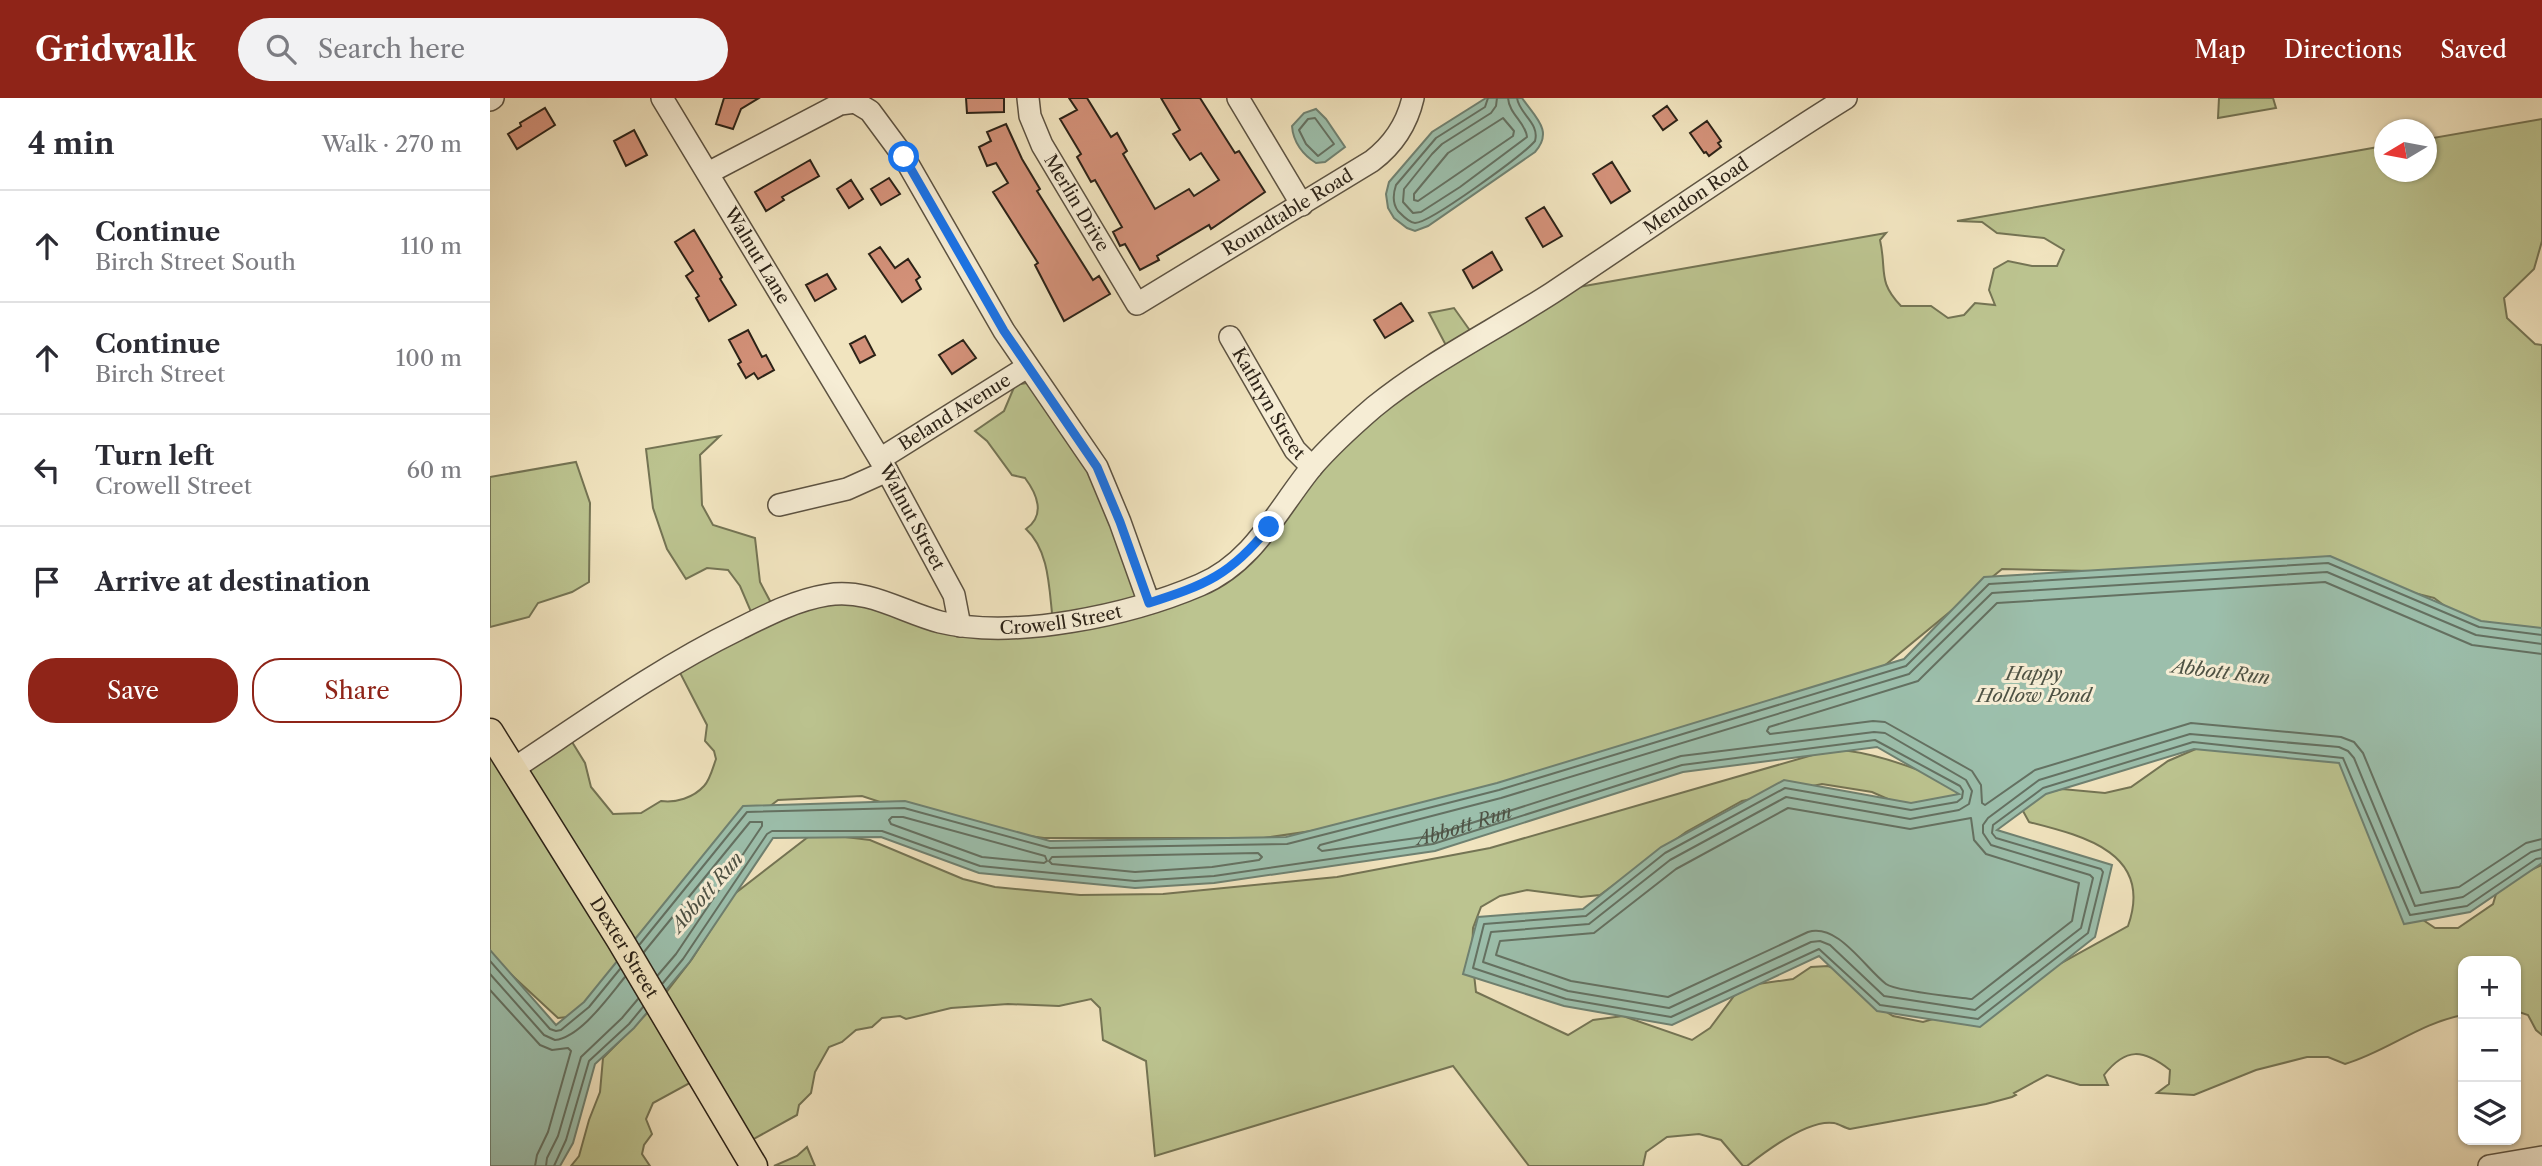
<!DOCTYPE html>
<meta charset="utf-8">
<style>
body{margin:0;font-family:"Libre Caslon Text",serif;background:#f2f2f3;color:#2b2b33}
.controls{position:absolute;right:21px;bottom:21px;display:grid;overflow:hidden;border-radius:14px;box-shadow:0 2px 5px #0004}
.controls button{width:63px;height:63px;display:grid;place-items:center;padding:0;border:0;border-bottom:2px solid #e1e1e2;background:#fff;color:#2b2b33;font:35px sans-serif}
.compass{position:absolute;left:1884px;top:21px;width:63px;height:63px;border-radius:50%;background:#fff;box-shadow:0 2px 5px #0004;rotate:260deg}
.stop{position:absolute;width:21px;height:21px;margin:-16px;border:5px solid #1a73e8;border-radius:50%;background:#fff}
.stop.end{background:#1a73e8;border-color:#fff;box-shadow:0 2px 7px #0008}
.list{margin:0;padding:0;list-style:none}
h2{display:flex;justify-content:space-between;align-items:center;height:91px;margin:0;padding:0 28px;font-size:30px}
h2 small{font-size:23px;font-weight:400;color:#7c7c81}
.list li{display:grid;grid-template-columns:46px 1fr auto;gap:21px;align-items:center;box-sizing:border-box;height:112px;padding:0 28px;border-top:2px solid #e1e1e2}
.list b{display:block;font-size:26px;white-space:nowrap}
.list p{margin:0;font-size:23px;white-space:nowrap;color:#7c7c81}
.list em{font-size:23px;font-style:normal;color:#7c7c81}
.actions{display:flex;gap:14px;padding:21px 28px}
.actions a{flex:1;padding:16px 0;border:2px solid #8f2418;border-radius:28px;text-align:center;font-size:24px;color:#8f2418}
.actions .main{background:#8f2418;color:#fff}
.icon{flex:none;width:38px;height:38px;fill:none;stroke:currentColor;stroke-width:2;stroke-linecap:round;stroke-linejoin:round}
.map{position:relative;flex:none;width:2052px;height:1068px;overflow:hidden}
header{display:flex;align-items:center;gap:42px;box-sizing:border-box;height:98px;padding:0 35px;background:#8f2418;color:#fff}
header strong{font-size:33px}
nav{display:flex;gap:38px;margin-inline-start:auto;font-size:24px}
.search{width:490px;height:63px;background:#f2f2f3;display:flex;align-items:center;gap:18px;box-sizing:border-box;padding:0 24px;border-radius:38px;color:#7c7c81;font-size:26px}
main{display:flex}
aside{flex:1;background:#fff}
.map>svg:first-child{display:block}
.green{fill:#bcc490;stroke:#747454;stroke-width:2}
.water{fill:#9cbfac;stroke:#6f8171;stroke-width:2}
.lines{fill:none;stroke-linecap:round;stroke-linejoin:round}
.shore{stroke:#647162;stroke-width:2}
.building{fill:#d39179;stroke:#2c2318;stroke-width:2}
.minor-casing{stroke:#5d5342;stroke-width:24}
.major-casing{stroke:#2c2318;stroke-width:29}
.minor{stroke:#f6edd5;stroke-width:21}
.major{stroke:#f1e4bf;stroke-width:26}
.route{stroke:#1a73e8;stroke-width:9}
.labels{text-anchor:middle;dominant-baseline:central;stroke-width:6;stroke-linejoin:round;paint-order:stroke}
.street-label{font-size:18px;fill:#2c2318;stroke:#f6edd5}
.water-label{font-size:19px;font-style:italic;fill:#4e5244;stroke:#f6edd5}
</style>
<header>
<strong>Gridwalk</strong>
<div class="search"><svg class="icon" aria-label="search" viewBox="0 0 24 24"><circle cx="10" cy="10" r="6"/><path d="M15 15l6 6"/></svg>Search here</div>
<nav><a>Map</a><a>Directions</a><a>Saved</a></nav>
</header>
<main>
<aside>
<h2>4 min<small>Walk · 270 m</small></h2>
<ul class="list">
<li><svg class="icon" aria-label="ahead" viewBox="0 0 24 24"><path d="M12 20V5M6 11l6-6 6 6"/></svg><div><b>Continue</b><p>Birch Street South</p></div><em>110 m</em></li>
<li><svg class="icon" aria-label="ahead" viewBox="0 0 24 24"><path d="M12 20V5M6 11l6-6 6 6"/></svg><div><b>Continue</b><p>Birch Street</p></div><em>100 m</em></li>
<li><svg class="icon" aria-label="left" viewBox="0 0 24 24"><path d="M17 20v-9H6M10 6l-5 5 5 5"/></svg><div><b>Turn left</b><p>Crowell Street</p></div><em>60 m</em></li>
<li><svg class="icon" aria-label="arrive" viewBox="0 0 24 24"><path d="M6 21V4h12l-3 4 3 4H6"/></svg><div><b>Arrive at destination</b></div></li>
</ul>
<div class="actions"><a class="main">Save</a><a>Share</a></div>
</aside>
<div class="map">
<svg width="2052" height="1068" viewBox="0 0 2052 1068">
<rect width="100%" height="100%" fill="#f1e4bf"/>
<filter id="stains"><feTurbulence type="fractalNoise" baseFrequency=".00286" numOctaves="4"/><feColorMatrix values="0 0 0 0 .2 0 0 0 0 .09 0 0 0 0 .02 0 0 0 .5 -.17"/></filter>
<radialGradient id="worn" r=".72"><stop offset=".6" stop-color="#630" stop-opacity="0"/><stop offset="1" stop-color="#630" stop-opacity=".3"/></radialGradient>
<!-- green -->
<path class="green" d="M1729 0H1783L1786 10 1728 20Z
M2052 21V143L2044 171 2014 200 2017 220 2045 246 2052 247V549L1992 536 1944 500 1900 489 1694 475 1512 471 1388 573 896 722 774 740H554L463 728 372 698 288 702 234 744 88 918 68 920 0 857V622L28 666 79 639 95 665 101 689 123 716 151 715 171 703C186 705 203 700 214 688 220 682 223 669 226 661L224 653 215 643 217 627 187 569 265 523 250 488 238 472 217 470 196 481 177 451 163 410 156 351 230 338 210 357 212 407 223 427 265 440 270 484 287 516 372 497 464 529 563 524C559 493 560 453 536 431 556 417 547 396 535 380L522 377 497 343 485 333 514 313 525 287 549 283 615 395 668 495 714 486 823 373 960 255 939 215 964 210 986 241 1066 193 1396 135 1390 142C1397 173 1387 183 1411 208H1441L1458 220 1474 217 1485 205 1505 207 1499 192 1504 171 1518 163 1542 168H1567L1574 152 1554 140 1507 135 1492 124 1467 123 1894 48 1895 74H1937V41Z
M86 364 100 405 99 484 82 494 48 505 39 519 0 529V379Z
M1708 650 1863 664 1920 813 1945 830H1968L2003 806 2006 796 2021 781 2052 767V937L2046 932 2038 917 2026 913V863H1973V917C1930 925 1896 954 1855 966L1838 959H1817L1766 972 1704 997 1667 995 1679 986 1680 972C1653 951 1636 949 1614 977L1618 987H1590L1557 977 1524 995 1526 997 1522 999 1496 1006 1360 1031C1355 1030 1349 1026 1344 1025 1319 1021 1276 1053 1257 1068H1253L1231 1042 1209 1036 1177 1039 1156 1054 1153 1068H1039L963 968 665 1058 656 963 613 942 610 910 601 901 569 908 518 906 461 910 416 921 410 918 392 920 382 929 366 932 352 944 339 949 325 974 321 995 309 1007 307 1017 260 1043 216 976 163 1005 156 1021 162 1036 154 1047 152 1056 160 1068H81L89 1058 99 1022 110 994 113 960 171 901 202 861 243 797 318 739 339 737 380 742 473 781 505 789 590 797 673 796 847 779 1000 750 1326 656C1337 655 1349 652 1359 653 1397 658 1466 683 1495 707L1407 705 1382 694 1332 686 1252 703 1196 734 1110 797 1091 799 1037 792 1010 798 991 809 983 830 982 858 986 894 1078 937 1103 922 1133 918 1202 942 1220 930 1244 898 1261 887 1303 881 1321 869 1338 868 1360 877 1387 908 1403 918 1433 924 1474 912 1573 864 1638 828C1664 755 1594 738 1539 724L1533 713 1535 700 1572 691 1615 695 1641 689 1678 663Z
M317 1049 325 1068H284L307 1058Z"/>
<!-- water -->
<path class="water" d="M996 0H1032C1045 19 1064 33 1045 54L938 128 925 133 917 130 904 120 898 110 896 96 899 84 942 34Z
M826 11 836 21 855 49 835 64 826 65C813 57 803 44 802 28L814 15Z
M1840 458 1991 523 2052 530V765L1980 814 1914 826 1849 665 1704 651 1556 696 1507 732 1622 767 1605 839 1490 929 1387 913 1329 858 1182 927 1074 908 973 876 988 819 1093 811 1171 749 1294 682 1421 705 1469 696 1387 649 1193 674 945 753 724 785 645 790 489 775 391 739 283 740 199 865 144 930 105 966 83 1045 70 1068H0V852L66 927 94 904 253 708 415 703 560 743 796 739 1007 685 1414 561 1494 479Z"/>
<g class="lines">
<!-- shore -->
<g class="shore">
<path d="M998 0 995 9 946 40 906 87C903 96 902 105 908 113 912 117 919 125 925 125 940 125 1033 57 1045 43 1050 25 1029 16 1027 0"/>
<path d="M1007 0 1006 8 1001 15 952 46 942 56 914 91 913 104 923 115 931 114 970 89 1037 39C1036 25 1019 16 1018 0"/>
<path d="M825 20 844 46 828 58 816 46 809 32 818 21Z"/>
<path d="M1013 20 1024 33 1023 38 928 103 924 102V96L958 55Z"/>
<path id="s1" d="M2052 546 1986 537 1837 474 1502 495 1419 576 1011 700 830 747 828 750 832 753 941 738 1191 658 1384 634 1395 635 1476 682 1482 693 1479 706 1469 712 1420 721 1296 699 1180 762 1099 826 1001 834 993 864 1078 893 1179 910 1321 844 1330 843 1340 847 1394 898 1485 912 1591 830 1603 780 1600 777 1501 747 1493 735V727L1498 720 1549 682 1700 636 1849 649 1858 653 1864 660 1925 808 1973 799 2041 754 2052 751"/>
<path d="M2052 556 1982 547 1835 484 1507 505 1428 583 1279 629 1277 633 1280 636 1383 623 1395 624 1482 673 1491 687 1492 705 1495 707 1545 672 1701 625 1851 639 1864 644 1873 655 1931 795 1969 789 2036 745 2052 741"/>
<path d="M1298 710 1420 731 1481 720 1484 742 1496 756 1589 785 1582 823 1482 901C1466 899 1405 893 1396 886 1374 869 1348 825 1318 834L1178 899 1081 883 1006 857 1010 843 1104 835 1186 771Z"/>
<path d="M402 719H413L555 758 557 763 554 765 492 759 401 726 399 722Z"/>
<path d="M768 755 772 759 769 762 722 769 645 774 562 766 559 763 562 759Z"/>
<path d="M150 846 257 714 414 710 560 750 797 746 1009 692 1416 568 1499 486 1838 465 1989 529 2052 537"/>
<path d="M154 854 260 724H272V728L186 856 168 877"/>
<path d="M0 863 60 931 66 933 71 932 99 909 130 871"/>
<path d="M0 876 54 937 65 942C91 939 119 898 135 879"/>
<path d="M173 885 193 861 277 736 282 733H392L490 768 645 783 724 778 943 746 1192 667 1385 642 1470 688 1473 693 1472 700 1467 704 1421 712 1295 690 1175 755 1096 818 994 826 983 870 1076 901 1181 919 1329 851 1390 907 1488 921 1598 835 1613 774 1611 771 1506 740 1502 735 1503 727 1553 690 1703 644 1853 660 1920 817 1977 808 2046 761 2052 760"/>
<path d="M0 892 50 947 62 952 78 950 81 953 58 1034 47 1057 45 1068"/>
<path d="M56 1068 57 1060 68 1038 91 959 132 920 148 901"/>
<path d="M64 1068 76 1042 99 963 139 926 153 909"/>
</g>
</g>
<!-- building -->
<path class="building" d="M234 0H269L251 11 243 31 226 26Z
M476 0H514V14L477 15Z
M579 0H597L621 39 627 35 637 53 633 56 665 111 699 91 704 98 729 82 711 55 700 62 683 36 690 32 671 0H710L745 55 749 53 775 94 721 131 719 127 667 158 669 162 650 172 635 146 630 148 623 134 632 129 605 82 601 84 587 59 591 56 570 21 587 12Z
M1177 8 1187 22 1173 32 1163 18Z
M55 10 65 27 27 51 18 36 31 28 30 25Z
M1217 23 1231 43 1228 45 1231 49 1219 58 1216 54 1214 55 1200 35Z
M516 26 532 61 550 91 547 93 603 182 609 178 620 196 574 223 545 167 548 165 503 94 518 85 506 65 497 68 489 49 501 43 497 34Z
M144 32 157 57 136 68 124 43Z
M320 62 329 78 292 99 294 102 276 113 265 94Z
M1122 64 1140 93 1121 105 1103 76Z
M399 80 410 96 391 107 381 91Z
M361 82 373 101 359 110 347 91Z
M1054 109 1072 138 1053 149 1036 120Z
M204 132 232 179 230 181 246 207 219 223 206 200 209 198 196 178 203 173 185 144Z
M390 149 405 170 418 161 430 179 426 182 431 191 412 204 379 156Z
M1002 154 1012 172 983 190 973 172Z
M337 176 346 191 325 203 316 187Z
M911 205 923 223 895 240 884 222Z
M258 232 272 259 276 257 284 272 268 281 264 275 256 280 248 266 251 264 239 242Z
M375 238 385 257 370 265 360 246Z
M473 242 486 260 462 276 449 257Z"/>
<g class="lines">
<!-- minor casing -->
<g class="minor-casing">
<g id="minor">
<path id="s2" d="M172 0 397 373 464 497 470 528"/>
<path id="s3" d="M538 0 540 18 552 47 647 206 882 63C903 47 917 26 923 0"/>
<path d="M748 0 812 107"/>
<path d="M0 2 3 0"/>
<path d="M218 75 350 6 365 4 380 13 414 59 514 233 607 369 630 424 659 505"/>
<path id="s4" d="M740 239 805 352 822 369"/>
<path id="s5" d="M390 361 537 269"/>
<path d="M289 407 357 391 397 373"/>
<path id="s6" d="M23 671C97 622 169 570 249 531 277 517 306 502 337 497 378 490 412 514 450 524 525 542 640 517 710 487 764 464 787 412 822 369 840 348 862 328 884 309 938 265 1003 233 1062 195 1160 130 1256 62 1356 0"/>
<path d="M1999 1068 2052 1059"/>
</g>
</g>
<!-- major casing -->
<g class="major-casing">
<g id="major">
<path id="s7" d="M0 634 130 842 264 1068"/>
</g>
</g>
<!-- minor -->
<use href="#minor" class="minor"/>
<!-- major -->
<use href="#major" class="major"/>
</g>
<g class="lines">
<!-- route -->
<path class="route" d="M414 59 514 233 607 369 630 424 659 505C715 487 741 477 779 429"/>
</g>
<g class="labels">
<!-- street labels -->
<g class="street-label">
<text stroke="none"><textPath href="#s6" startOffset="1381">Mendon Road</textPath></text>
<text stroke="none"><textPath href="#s3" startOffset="117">Merlin Drive</textPath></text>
<text stroke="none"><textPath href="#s3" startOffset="411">Roundtable Road</textPath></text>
<text stroke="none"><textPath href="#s2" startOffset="184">Walnut Lane</textPath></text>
<text stroke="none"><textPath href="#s4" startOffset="77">Kathryn Street</textPath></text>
<text stroke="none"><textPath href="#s5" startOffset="88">Beland Avenue</textPath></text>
<text stroke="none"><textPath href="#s2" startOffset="488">Walnut Street</textPath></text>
<text stroke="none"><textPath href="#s6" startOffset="600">Crowell Street</textPath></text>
<text stroke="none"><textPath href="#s7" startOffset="254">Dexter Street</textPath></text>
</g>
<!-- water labels -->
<g class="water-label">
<text transform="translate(1731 574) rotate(7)">Abbott Run</text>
<text x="1544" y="575">Happy<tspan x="1544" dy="22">Hollow Pond</tspan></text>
<text stroke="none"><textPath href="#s1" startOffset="1447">Abbott Run</textPath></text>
<text transform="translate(217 794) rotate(-49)">Abbott Run</text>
</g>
</g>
<rect width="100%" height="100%" filter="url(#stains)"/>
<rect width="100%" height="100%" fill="url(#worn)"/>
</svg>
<div class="controls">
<button>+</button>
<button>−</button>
<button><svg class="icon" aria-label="layers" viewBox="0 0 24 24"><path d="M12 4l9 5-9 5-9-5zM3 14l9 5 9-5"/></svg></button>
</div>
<svg class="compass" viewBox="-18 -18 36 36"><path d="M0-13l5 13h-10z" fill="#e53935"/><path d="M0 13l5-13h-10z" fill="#7c7c81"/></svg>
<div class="stop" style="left:414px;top:59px"></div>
<div class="stop end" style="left:779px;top:429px"></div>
</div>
</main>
